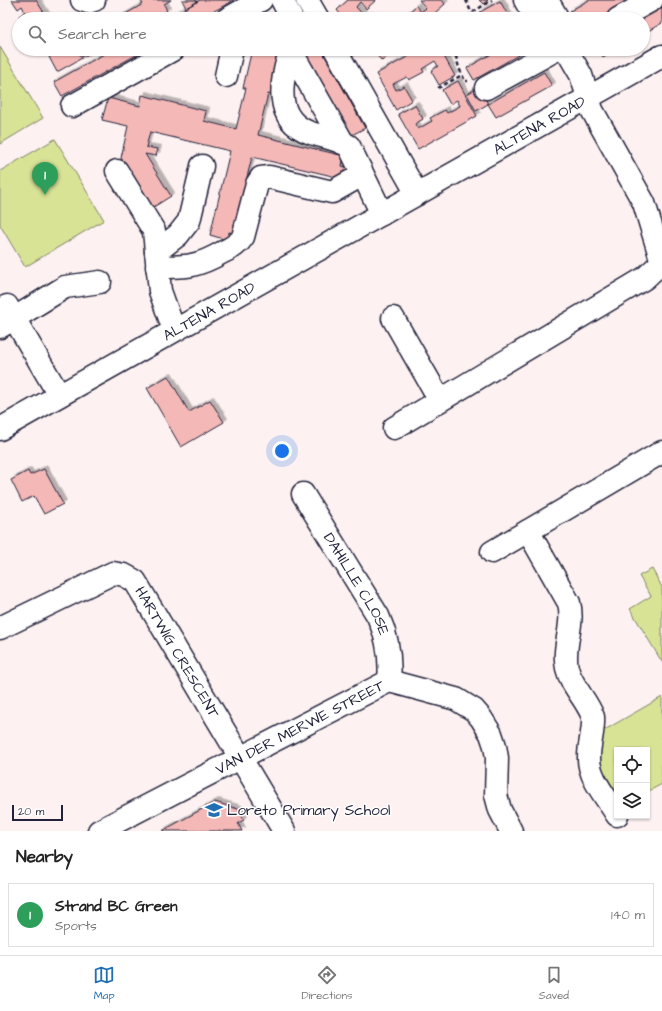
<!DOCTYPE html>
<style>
body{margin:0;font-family:"Architects Daughter",sans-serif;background:#f2f2f2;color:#222}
.controls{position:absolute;right:12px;bottom:12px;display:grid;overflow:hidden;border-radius:0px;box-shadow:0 1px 3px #0004}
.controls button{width:36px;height:36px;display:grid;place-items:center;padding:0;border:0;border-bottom:1px solid #e0e0e0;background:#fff;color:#222;font:20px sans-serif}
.scale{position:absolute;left:12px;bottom:10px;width:51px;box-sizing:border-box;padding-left:4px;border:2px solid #22223b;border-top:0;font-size:11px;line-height:14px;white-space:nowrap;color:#22223b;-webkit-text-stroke:3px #fff;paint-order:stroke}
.you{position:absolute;left:282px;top:451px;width:14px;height:14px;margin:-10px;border:3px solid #fff;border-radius:50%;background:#1a73e8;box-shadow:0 0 0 6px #1a73e833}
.badge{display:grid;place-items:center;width:26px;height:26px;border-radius:50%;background:#1f6fb2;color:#fff;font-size:13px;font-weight:700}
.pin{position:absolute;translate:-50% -33px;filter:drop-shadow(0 1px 2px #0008)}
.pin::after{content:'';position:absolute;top:21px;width:14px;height:12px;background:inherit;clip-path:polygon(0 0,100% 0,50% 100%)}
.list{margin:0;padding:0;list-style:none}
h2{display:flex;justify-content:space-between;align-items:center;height:52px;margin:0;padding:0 16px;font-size:17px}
h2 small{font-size:13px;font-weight:400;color:#767676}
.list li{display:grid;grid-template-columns:26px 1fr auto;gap:12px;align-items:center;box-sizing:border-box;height:64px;margin:0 8px 8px;padding:0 8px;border:1px solid #e0e0e0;border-radius:0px}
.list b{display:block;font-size:15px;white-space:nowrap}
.list p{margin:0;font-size:13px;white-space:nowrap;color:#767676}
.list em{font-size:13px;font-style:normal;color:#767676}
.icon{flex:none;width:22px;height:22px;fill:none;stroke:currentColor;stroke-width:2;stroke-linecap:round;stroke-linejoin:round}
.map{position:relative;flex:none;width:662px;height:831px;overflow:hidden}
.search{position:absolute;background:#fff;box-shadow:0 1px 3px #0004;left:12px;right:12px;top:12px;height:44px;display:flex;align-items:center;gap:10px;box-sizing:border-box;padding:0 14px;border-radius:22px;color:#767676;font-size:15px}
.sheet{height:124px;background:#fff}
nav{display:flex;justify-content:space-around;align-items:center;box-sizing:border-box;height:56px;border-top:1px solid #e0e0e0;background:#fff;font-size:11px;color:#767676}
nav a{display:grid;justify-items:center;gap:2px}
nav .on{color:#1f6fb2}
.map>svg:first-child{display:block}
.green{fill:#d8e396;stroke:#7d8268}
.building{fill:#f4b8b7;stroke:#22223b;filter:url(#shadow)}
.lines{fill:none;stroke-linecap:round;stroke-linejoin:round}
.minor-casing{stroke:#22223b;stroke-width:25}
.path{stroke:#22223b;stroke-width:2.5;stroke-dasharray:4 3;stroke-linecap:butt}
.minor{stroke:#fff;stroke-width:22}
.labels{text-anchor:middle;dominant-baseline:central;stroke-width:3;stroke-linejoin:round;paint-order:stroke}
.street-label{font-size:15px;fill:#22223b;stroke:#fff}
.poi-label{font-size:15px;fill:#22223b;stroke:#fff;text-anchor:start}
</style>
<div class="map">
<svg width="662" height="831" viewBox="0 0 662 831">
<defs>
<filter id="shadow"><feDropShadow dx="3.5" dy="-3.5" stdDeviation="0" flood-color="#0004"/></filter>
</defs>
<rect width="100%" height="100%" fill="#fdf1f1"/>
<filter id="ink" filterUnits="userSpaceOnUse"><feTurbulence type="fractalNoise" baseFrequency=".025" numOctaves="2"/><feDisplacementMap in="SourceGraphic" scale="8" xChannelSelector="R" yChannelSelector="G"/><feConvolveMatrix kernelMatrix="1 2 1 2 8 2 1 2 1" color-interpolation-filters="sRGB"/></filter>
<g filter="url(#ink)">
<!-- green -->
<path class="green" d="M0 47 43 118 0 144Z
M55 139 104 220 25 267 0 225V171Z
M652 569 662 587V662L630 609 651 596 639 576Z
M662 697V784L647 792V750H617V801L600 773 597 757 601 732Z"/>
<!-- building -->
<path class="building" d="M12 0H36L48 19H20L19 16 25 12 22 6 18 9Z
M140 0H171L164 4 167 11 153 19H117L143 4Z
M182 0H196L197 2 186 8Z
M200 0H234L200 19H166Z
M348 0H376L366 9 360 2 356 7 366 18 369 15 372 19H344L337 10Z
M419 0H442L445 4 428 19H405L403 17 416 6 421 12 426 8Z
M479 0H488L483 4Z
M589 0H633L601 19H575L570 11Z
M500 1 509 17 506 19H483L480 12Z
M662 5V23L643 34V19H637Z
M264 16 276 19H263Z
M63 49H101L83 57 80 52 78 53 82 58 57 72 49 57Z
M113 49H147L62 96 54 82Z
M252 49H283L272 95 268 94 258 135 344 156 342 166 348 168 345 179 252 157 233 233 229 232 227 240 210 235 230 151 150 132 146 147 158 149 156 156 145 154 171 196 152 208 121 158 128 126 102 120 108 98 140 106 142 95 206 111 204 121 236 129 246 88H243Z
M306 49H321L365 128 350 136 302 51Z
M371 49H395L382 61Z
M422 49H440L455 76 439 85 431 71 438 66 435 61 422 69 424 72 409 80 407 77 393 84 396 90 404 86 412 100 396 110 376 74Z
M500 49H529L474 80 467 68Z
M599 49H616L603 57Z
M544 72 552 86 496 117 488 104Z
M458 81 477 116 418 149 398 114 415 105 423 119 415 124 418 129 432 121 430 118 445 110 447 113 460 106 457 100 450 104 442 90Z
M479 87 488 104 476 111 467 94Z
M168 376 189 412 210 400 224 422 181 447 147 388Z
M44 469 63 504 44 514 34 496 22 502 11 480 28 471 30 475Z
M215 802 238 809 244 820 238 823 242 831H162Z"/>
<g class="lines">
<!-- minor casing -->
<g class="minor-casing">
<g id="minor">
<path d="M82 0 88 2 94 0"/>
<path d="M282 0 292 19"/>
<path d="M307 0 318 19"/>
<path d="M525 0 536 19"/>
<path d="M547 0 558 19"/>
<path d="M227 19 261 0"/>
<path d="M618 19 652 0"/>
<path d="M291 49C281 79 272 120 311 133 323 137 338 139 349 146L382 214"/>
<path d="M335 49 417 194"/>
<path d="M566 49 581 75 592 110 644 203 662 262"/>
<path d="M291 51 343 143"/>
<path d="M226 76 232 49"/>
<path d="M486 88 557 49"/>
<path d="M72 106 174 49"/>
<path d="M117 171 154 231 160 291 174 330"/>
<path d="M156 252 178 235 189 221 202 166"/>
<path d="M157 267C187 267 197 267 223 252 231 248 238 245 243 237L257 184 261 178 269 177 332 192 362 175"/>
<path d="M7 306 59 395"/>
<path d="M393 318 440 400"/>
<path d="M0 327 65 287 100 282"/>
<path d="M394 428 645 278 662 262"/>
<path id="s1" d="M0 429 662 56"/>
<path id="s2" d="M303 494 378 616C387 636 391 660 389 681"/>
<path d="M492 552 528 531"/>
<path id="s3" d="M0 628 113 573 124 575 135 581 284 831"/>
<path d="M617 815C607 798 588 777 589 757 589 743 594 731 593 717 587 700 571 686 567 668 562 646 575 624 569 603L528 531 662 452"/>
<path id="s4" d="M99 831 389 681 456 699 474 710 481 718 491 734 495 746 497 758 496 795 500 810 511 831"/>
</g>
</g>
<!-- path -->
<path class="path" d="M466 0 474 19
M473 12 492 0
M400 17 401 19
M454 49 459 68 465 81H468
M438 88 462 75"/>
<!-- minor -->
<use href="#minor" class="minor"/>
</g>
</g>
<!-- icons -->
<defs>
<g id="school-bare" transform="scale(1.38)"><path d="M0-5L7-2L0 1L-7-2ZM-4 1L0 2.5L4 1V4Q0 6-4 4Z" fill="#1f6fb2" stroke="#fff" stroke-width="2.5" paint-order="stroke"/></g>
</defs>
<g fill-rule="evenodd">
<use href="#school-bare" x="214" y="810"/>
</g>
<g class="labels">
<!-- street labels -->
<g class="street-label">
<text stroke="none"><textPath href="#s1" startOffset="619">ALTENA ROAD</textPath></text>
<text stroke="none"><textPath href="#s1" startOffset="240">ALTENA ROAD</textPath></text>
<text stroke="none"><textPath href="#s2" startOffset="105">DAHILLE CLOSE</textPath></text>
<text stroke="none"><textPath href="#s3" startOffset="232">HARTWIG CRESCENT</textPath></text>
<text stroke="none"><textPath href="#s4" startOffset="226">VAN DER MERWE STREET</textPath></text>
</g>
<!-- poi labels -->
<g class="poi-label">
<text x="227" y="810">Loreto Primary School</text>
</g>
</g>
</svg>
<div class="controls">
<button><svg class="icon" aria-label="locate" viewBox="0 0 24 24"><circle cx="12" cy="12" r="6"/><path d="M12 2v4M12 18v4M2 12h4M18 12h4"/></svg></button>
<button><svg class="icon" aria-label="layers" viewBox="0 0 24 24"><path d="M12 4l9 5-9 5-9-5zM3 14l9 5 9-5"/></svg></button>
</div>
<div class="scale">20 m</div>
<div class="you"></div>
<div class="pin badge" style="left:45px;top:195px;background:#2e9e5b">1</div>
<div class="search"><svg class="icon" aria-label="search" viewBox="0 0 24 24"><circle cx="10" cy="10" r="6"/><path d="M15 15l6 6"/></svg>Search here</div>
</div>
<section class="sheet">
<h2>Nearby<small></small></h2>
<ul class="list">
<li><span class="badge" style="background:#2e9e5b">1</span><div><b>Strand BC Green</b><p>Sports</p></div><em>140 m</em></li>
</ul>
</section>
<nav>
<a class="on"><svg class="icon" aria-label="map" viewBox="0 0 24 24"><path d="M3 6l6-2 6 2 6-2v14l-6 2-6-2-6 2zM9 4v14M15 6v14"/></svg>Map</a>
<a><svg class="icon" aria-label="directions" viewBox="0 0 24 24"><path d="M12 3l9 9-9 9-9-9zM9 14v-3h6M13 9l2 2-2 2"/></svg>Directions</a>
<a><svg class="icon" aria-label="saved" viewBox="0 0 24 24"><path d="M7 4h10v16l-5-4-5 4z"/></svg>Saved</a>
</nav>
